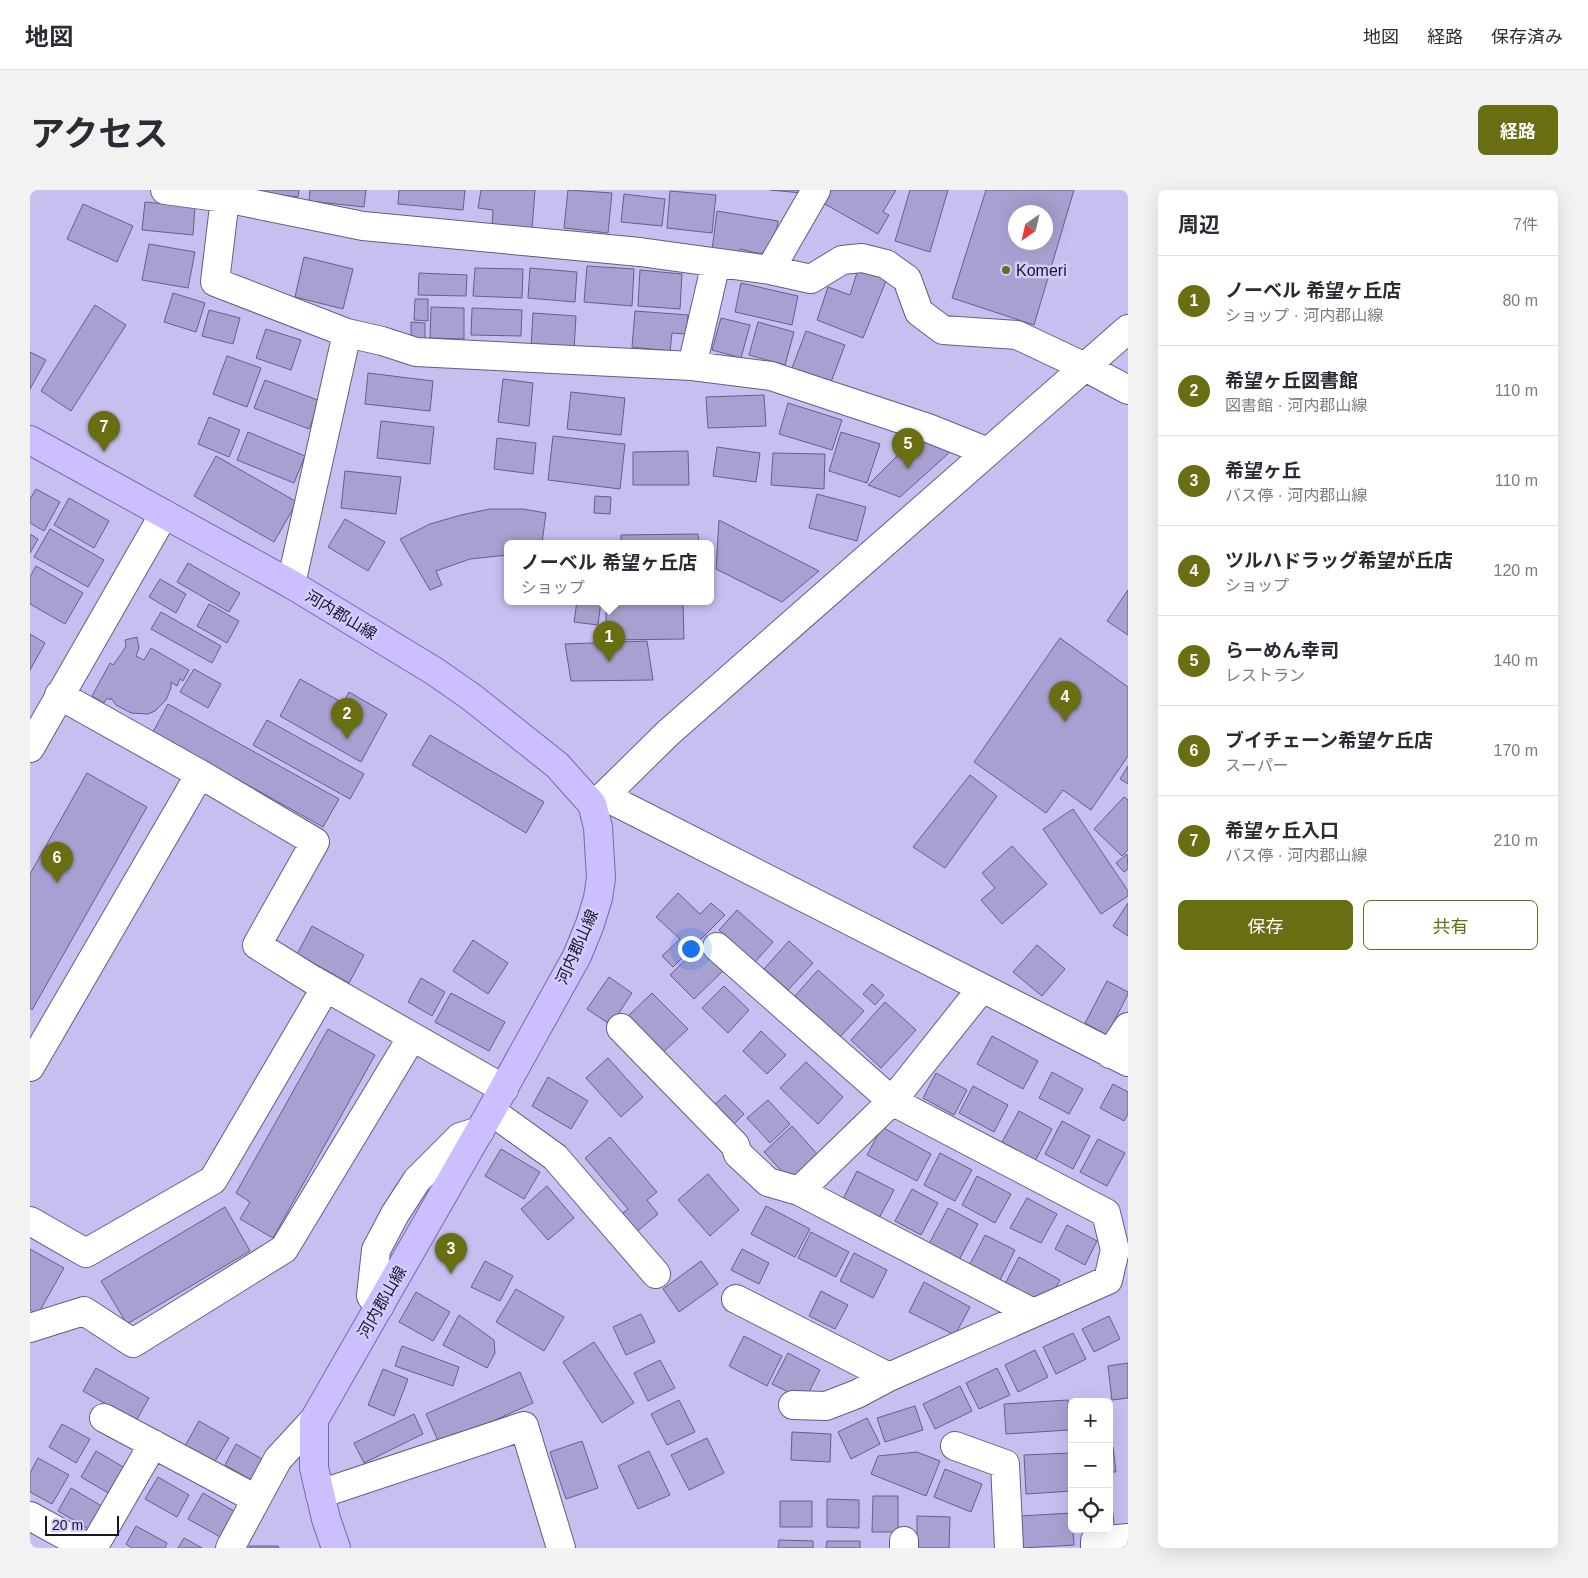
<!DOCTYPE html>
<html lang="ja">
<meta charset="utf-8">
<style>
body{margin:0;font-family:Arial,"Noto Sans JP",sans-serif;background:#f2f2f3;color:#2b2b33}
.controls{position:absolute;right:15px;bottom:15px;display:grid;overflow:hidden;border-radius:8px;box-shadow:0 5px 20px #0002}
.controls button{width:45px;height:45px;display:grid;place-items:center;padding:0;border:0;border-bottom:1px solid #e1e1e2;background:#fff;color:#2b2b33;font:25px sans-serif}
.compass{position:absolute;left:978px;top:15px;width:45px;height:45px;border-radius:50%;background:#fff;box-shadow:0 5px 20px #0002;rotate:214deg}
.scale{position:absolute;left:15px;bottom:12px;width:74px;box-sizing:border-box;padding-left:5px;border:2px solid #191628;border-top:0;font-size:14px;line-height:18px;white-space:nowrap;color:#191628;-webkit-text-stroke:4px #d4ccfe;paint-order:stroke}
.you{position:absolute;left:660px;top:758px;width:18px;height:18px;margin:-12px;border:4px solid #fff;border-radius:50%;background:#1a73e8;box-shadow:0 0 0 8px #1a73e833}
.badge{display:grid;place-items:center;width:32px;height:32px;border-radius:50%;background:#6a6e12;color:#fff;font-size:16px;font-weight:700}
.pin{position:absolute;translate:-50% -41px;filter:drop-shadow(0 1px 2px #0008)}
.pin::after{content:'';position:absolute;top:26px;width:18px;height:15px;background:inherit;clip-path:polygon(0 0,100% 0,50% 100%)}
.popup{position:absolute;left:474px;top:350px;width:210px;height:65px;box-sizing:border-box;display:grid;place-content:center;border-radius:8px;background:#fff;filter:drop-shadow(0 1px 4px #0005);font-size:16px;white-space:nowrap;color:#7c7c81}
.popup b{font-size:19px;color:#2b2b33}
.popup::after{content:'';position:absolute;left:50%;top:100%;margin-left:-10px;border:10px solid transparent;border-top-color:#fff}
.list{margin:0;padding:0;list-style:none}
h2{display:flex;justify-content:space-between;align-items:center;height:65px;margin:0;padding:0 20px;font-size:21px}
h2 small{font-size:16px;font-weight:400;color:#7c7c81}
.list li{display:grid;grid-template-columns:32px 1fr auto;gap:15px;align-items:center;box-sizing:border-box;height:90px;padding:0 20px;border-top:1px solid #e1e1e2}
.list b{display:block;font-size:19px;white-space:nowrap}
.list p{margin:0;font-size:16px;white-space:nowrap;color:#7c7c81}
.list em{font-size:16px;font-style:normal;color:#7c7c81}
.actions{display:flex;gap:10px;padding:15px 20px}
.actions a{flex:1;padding:11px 0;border:1px solid #6a6e12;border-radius:8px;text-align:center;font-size:18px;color:#6a6e12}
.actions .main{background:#6a6e12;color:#fff}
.icon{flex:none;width:28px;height:28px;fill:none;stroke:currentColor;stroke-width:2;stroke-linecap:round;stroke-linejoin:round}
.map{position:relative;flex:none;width:1098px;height:1358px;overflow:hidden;border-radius:8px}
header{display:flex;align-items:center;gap:30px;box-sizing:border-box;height:70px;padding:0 25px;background:#fff;border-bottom:1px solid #e1e1e2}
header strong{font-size:24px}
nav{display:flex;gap:28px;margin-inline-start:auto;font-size:18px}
.intro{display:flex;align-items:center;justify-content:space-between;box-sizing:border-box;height:120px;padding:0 30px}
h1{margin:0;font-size:35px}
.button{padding:12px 22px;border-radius:8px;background:#6a6e12;color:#fff;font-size:18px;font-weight:700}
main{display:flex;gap:30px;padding:0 30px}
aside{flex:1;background:#fff;border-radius:8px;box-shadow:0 5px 20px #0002}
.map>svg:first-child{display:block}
.building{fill:#a8a0d0;stroke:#665e89;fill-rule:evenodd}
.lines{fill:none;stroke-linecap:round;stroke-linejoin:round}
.minor-casing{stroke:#645c87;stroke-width:30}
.major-casing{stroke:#7867b4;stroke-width:30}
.minor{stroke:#fff;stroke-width:28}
.major{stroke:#cdbeff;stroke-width:28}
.poi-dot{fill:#6a6e12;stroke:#d4ccfe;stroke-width:2}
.labels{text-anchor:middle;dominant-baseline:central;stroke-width:5;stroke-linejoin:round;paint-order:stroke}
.poi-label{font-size:16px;fill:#191628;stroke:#d4ccfe;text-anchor:start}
.street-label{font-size:16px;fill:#191628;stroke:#d4ccfe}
</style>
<header>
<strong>地図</strong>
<nav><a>地図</a><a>経路</a><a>保存済み</a></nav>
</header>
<div class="intro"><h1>アクセス</h1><a class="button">経路</a></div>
<main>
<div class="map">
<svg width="1098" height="1358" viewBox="0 0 1098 1358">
<rect width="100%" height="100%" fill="#c8bff1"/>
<!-- building -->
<path class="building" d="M224 0H269L268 7 224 2Z
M280 0H336L334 17 279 11Z
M369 0H435L433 20 368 14Z
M451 0H505L502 39 462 36 463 20 448 18Z
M538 0 582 3 578 43 534 38Z
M740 0H772V3Z
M801 0H866L853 22 859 25 848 44 793 13Z
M880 0H918L900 62 865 51Z
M956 0H1044L1004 135 922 108ZM986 22H1016V52H986Z
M640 1 686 5 682 43 637 38Z
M594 4 635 9 632 36 591 32Z
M115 12 165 17 163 45 112 40Z
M53 14 103 36 87 72 37 49Z
M687 21 748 31 745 53 731 64 710 59 709 65 682 60Z
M119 54 165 62 158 98 112 90Z
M274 67 323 79 313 119 265 107Z
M557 76 604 79 602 116 554 112Z
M829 76 858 86 833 148 787 130 798 97 820 105Z
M445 78 493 79 492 108 443 106Z
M500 78 547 82 545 112 498 108Z
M610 80 652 84 650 119 608 116Z
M389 83 437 85 436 106 388 105Z
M711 93 768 106 762 135 705 122Z
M143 103 175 113 166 142 134 132Z
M385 109H398V131L384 130Z
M65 115 96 135 41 221 11 201Z
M401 117 434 118V149L400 148Z
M442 118 492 120 491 146 441 145Z
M179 120 210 128 203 154 172 146Z
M605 121 658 125 656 144 642 143 640 161 602 157Z
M503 123 546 126 544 160 501 157Z
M691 128 720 135 711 168 682 160Z
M381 132 395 133V152L381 151Z
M728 132 764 142 755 175 719 165Z
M236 139 271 150 261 180 226 168Z
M776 141 815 155 801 192 762 178Z
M0 162 16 170 0 199Z
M197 166 231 178 217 217 183 204Z
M338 183 403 191 400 221 335 214Z
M473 189 503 193 499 236 468 232Z
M235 190 290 211 279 239 224 218Z
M541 202 595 208 591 245 537 239Z
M734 205 736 236 678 238 676 207Z
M758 213 812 230 802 260 749 244Z
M179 227 210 240 199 267 168 254Z
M351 231 404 237 400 274 347 268Z
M218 242 275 266 264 293 207 270Z
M811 242 850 254 837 293 799 281Z
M890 243 920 262 870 307 838 295Z
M523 246 595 254 590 299 518 290Z
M467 248 506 253 503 284 464 279Z
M687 257 730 263 726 292 683 286Z
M658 261 659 295H603V262Z
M743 263 795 264 794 299 741 295Z
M186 266 267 312 244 352 164 306Z
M315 281 371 287 366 324 311 318Z
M6 299 30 312 14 341 0 333V309Z
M787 304 836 317 827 351 779 338Z
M565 306 581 307 580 324 564 323Z
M39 308 79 331 64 358 24 335Z
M460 319H493L516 323 512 353H478V365L440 369 406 381 412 395 400 400 370 349 400 334 431 325Z
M315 329 355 352 338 381 298 357Z
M689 330 789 381 752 412 686 379Z
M20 339 74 370 58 397 4 367Z
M0 344 8 349 0 363Z
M668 344 669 353H591V345Z
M158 373 210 403 199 422 147 392Z
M6 376 53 403 35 434 0 414V387Z
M130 389 156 404 146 423 119 407Z
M1098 400V445L1077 431Z
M547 411H571L568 435 544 432Z
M653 413 654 449 576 450V414Z
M179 414 209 431 197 453 167 436Z
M131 422 191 456 182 473 121 439Z
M0 444 15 453 0 480Z
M107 447 109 458 106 466 114 470 121 458 159 480 153 491 150 489 147 496 141 492V498L136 510 125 521 118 524 101 523 86 515 81 508 80 510 77 508 74 513 62 506 80 473 83 475 91 464 96 456 95 450Z
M1030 448 1098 497V566L1061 620 1033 600 1016 623 944 572Z
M617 451 623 490 541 491 535 454Z
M164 479 191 494 178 518 150 502Z
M270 489 313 513 319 502 357 524 331 572 250 526Z
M138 514 309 609 293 637 123 542Z
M237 530 334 584 320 609 223 555Z
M400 545 514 612 496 643 382 575Z
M1098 576V594L1090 589Z
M57 583 117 617 2 820 0 818V684Z
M940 585 967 606 915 678 883 657Z
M1094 607 1098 610V660L1092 666 1064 639Z
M1043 619 1098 701V706L1071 724 1013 639Z
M982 656 1017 694 972 734 951 710 965 698 952 683Z
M1097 664 1098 679 1094 682 1086 673Z
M648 703 670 724 681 713 695 725 643 777 632 766 650 749 626 727Z
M1098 713V746L1083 736Z
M707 720 743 752 725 772 689 740Z
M282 736 334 765 319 793 267 764Z
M443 750 478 773 458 804 423 781Z
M759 751 783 773 758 800 734 779Z
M1007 755 1035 779 1012 806 983 782Z
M670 756 694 780 664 809 640 785Z
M788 780 834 821 810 847 765 806Z
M579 787 602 803 581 835 557 819Z
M391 788 415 802 402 826 378 812Z
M1077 791 1098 802V804L1077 845 1055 833Z
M842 794 854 805 845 815 833 804Z
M694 796 719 820 698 843 672 818Z
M421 803 475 832 459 861 405 832Z
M622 803 658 839 630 865 595 829Z
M855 812 886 840 851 878 821 850Z
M298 839 345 865 243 1048 210 1029 220 1012 206 1003Z
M731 841 756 865 737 884 713 861Z
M962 846 1008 871 993 899 947 874Z
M578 868 613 907 591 927 556 888Z
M776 872 813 907 788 934 750 898Z
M1022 882 1053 899 1039 924 1009 908Z
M906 883 937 900 924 925 893 908Z
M518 887 558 911 541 939 502 916Z
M1083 894 1098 902V924L1094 931 1070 918Z
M943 896 978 915 964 942 929 923Z
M695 905 714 924 697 941 678 921Z
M738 910 760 934 740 953 717 928Z
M989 921 1022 939 1005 971 971 954Z
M1032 931 1060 946 1043 979 1015 964Z
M762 936 788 965 760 990 734 962Z
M852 937 901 964 887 991 837 965Z
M580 947 627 1002 617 1010 628 1024 603 1045 588 1027 598 1019 555 968Z
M1068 949 1095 963 1077 996 1050 982Z
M471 959 510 982 494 1009 455 986Z
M910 963 942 980 925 1011 894 995Z
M827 981 864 1000 848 1030 812 1011Z
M678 984 709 1020 680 1046 648 1010Z
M947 986 981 1004 965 1033 932 1015Z
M517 996 544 1028 518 1050 491 1019Z
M882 999 908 1013 891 1045 865 1031Z
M997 1008 1027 1024 1011 1053 980 1038Z
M736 1016 780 1039 765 1067 721 1044Z
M195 1017 220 1061 97 1134 71 1091Z
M918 1018 948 1034 929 1070 899 1054Z
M1037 1035 1067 1051 1055 1075 1025 1059Z
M781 1042 819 1062 806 1087 768 1068Z
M955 1045 985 1060 970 1090 940 1074Z
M0 1059 34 1078 8 1124 0 1120Z
M712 1059 739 1073 729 1094 701 1080Z
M824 1063 857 1080 843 1108 810 1091Z
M989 1067 1030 1090 1022 1104 1000 1107 975 1094Z
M455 1071 483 1086 470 1111 441 1097Z
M671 1071 688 1094 649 1122 633 1099Z
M894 1092 940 1117 925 1145 879 1122Z
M486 1099 534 1127 514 1161 466 1132Z
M791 1101 818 1115 805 1139 779 1126Z
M386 1102 420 1122 403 1151 369 1132Z
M611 1124 625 1152 596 1165 583 1137Z
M429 1125 464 1150 465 1163 457 1178 413 1155Z
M1079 1126 1090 1149 1064 1162 1052 1139Z
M1043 1143 1056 1169 1026 1184 1013 1157Z
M714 1146 752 1166 737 1196 699 1176Z
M564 1152 604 1213 572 1233 533 1172Z
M372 1156 429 1177 423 1196 365 1176Z
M1005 1160 1018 1187 988 1202 975 1175Z
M758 1163 790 1180 775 1210 742 1194Z
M630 1170 645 1198 618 1211 604 1183Z
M1098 1173V1208L1082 1210 1078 1176Z
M66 1178 119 1208 106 1231 53 1201Z
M967 1178 980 1205 949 1219 936 1193Z
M353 1179 378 1189 364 1226 338 1215Z
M490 1182 503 1213 410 1255 396 1224Z
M930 1196 942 1221 905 1239 893 1214Z
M649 1210 665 1242 637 1255 621 1224Z
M1038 1210 1039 1240 976 1244 974 1214Z
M885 1216 893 1240 855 1252 847 1228Z
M384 1224 393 1244 334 1273 324 1253Z
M837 1228 850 1254 821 1269 808 1242Z
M169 1231 199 1248 184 1273 155 1256Z
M32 1234 60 1249 46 1273 19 1257Z
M762 1242 801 1244 800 1272 761 1270Z
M677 1248 694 1283 659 1300 641 1265Z
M552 1251 568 1298 536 1309 520 1262Z
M206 1254 232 1269 221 1290 195 1275Z
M1079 1257H1083L1086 1282H1079Z
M66 1261 95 1278 80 1304 51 1287Z
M619 1261 640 1305 608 1319 588 1276Z
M887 1262 910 1271 896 1306 841 1284 848 1266Z
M1041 1263 1042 1301 996 1304 994 1265Z
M8 1268 39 1285 22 1314 0 1302V1283Z
M915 1279 952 1294 941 1322 904 1307Z
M128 1287 159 1305 147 1327 115 1309Z
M41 1298 75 1318 62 1341 28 1321Z
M173 1303 209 1324 194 1349 158 1329Z
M843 1306H868V1342H842Z
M1079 1306H1081L1084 1333 1079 1334Z
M797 1309 829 1310V1338L797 1337Z
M750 1311H782V1337H750Z
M1042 1323 1044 1355 992 1358 990 1326Z
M887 1326 920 1327 919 1358H887Z
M106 1336 137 1353 135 1358H102L96 1354Z
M154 1348 172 1358H148Z
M749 1350 783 1351V1358H748Z
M797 1351H830V1358H796Z
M219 1356H248L249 1358H219Z"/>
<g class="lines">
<!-- minor casing -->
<g class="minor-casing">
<path id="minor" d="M135 0 195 8 333 36 610 62 740 80 786 0
M196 0 185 92 317 143 261 394
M740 80 781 89 812 70 832 68 856 74 877 89 889 122 913 140 987 145 1055 177 1098 200
M317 143 352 151 386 162 662 176 741 186 898 238 958 262
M662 176 686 73
M29 505 170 584 285 652 227 755 283 790 474 899
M0 558 134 324
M574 606 638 543 1098 139
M562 614 574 606 1098 872
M687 757 862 911 1076 1023 1085 1060 1078 1090 859 1187 706 1109
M952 798 862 911 769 1001 1003 1123
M591 838 705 955 708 964 738 992 769 1001
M1080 864 1098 837
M0 877 170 584
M461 921 525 967 626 1084
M0 1031 56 1063 183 990 296 797
M349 1117 341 1106 346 1060 365 1024 387 990 430 947 450 941
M0 1138 54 1121 103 1153 254 1059 382 847
M763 1215 796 1216 827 1204 859 1187
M74 1228 226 1309
M925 1256 975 1274 979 1358
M290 1304 494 1236 531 1358
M0 1326 58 1358
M63 1358 123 1254
M200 1358 248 1269 284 1230
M874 1358V1351
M1065 1358V1351L1098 1348"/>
</g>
<!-- major casing -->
<g class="major-casing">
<path id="major" d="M0 250 261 394 404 481 440 506 527 575 562 614 568 637 571 688 568 708 560 734 547 766 461 921 284 1230V1278L296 1329 306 1358"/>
</g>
<!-- minor -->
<use href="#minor" class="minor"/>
<!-- major -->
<use href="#major" class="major"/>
</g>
<!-- markers -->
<circle class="poi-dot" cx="976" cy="80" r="5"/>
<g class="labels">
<!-- poi labels -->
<g class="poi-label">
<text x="986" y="80">Komeri</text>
</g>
<!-- street labels -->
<g class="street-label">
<text transform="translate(311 425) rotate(31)">河内郡山線</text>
<text transform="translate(547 757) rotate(-66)">河内郡山線</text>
<text transform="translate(352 1112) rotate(-60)">河内郡山線</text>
</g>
</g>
</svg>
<div class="controls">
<button>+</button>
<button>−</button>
<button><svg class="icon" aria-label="locate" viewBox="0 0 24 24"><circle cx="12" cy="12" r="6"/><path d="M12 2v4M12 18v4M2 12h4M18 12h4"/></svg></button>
</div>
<svg class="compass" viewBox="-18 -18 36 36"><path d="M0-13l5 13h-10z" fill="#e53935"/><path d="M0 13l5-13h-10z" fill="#7c7c81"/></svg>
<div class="scale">20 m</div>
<div class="you"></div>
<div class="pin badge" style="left:579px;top:472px">1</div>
<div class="popup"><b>ノーベル 希望ヶ丘店</b>ショップ</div>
<div class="pin badge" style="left:317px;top:549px">2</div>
<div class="pin badge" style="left:421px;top:1084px">3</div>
<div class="pin badge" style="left:1035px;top:532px">4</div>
<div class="pin badge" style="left:878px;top:279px">5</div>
<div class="pin badge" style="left:27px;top:693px">6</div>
<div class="pin badge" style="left:74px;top:262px">7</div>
</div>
<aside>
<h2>周辺<small>7件</small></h2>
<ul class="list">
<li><span class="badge">1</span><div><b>ノーベル 希望ヶ丘店</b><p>ショップ · 河内郡山線</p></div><em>80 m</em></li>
<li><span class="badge">2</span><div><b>希望ヶ丘図書館</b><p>図書館 · 河内郡山線</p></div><em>110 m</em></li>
<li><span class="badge">3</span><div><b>希望ヶ丘</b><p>バス停 · 河内郡山線</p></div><em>110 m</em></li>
<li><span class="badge">4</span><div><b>ツルハドラッグ希望が丘店</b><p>ショップ</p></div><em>120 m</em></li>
<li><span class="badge">5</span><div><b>らーめん幸司</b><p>レストラン</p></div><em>140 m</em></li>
<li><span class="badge">6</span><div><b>ブイチェーン希望ケ丘店</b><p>スーパー</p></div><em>170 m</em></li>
<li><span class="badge">7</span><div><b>希望ヶ丘入口</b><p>バス停 · 河内郡山線</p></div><em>210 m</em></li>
</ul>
<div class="actions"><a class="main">保存</a><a>共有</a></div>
</aside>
</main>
